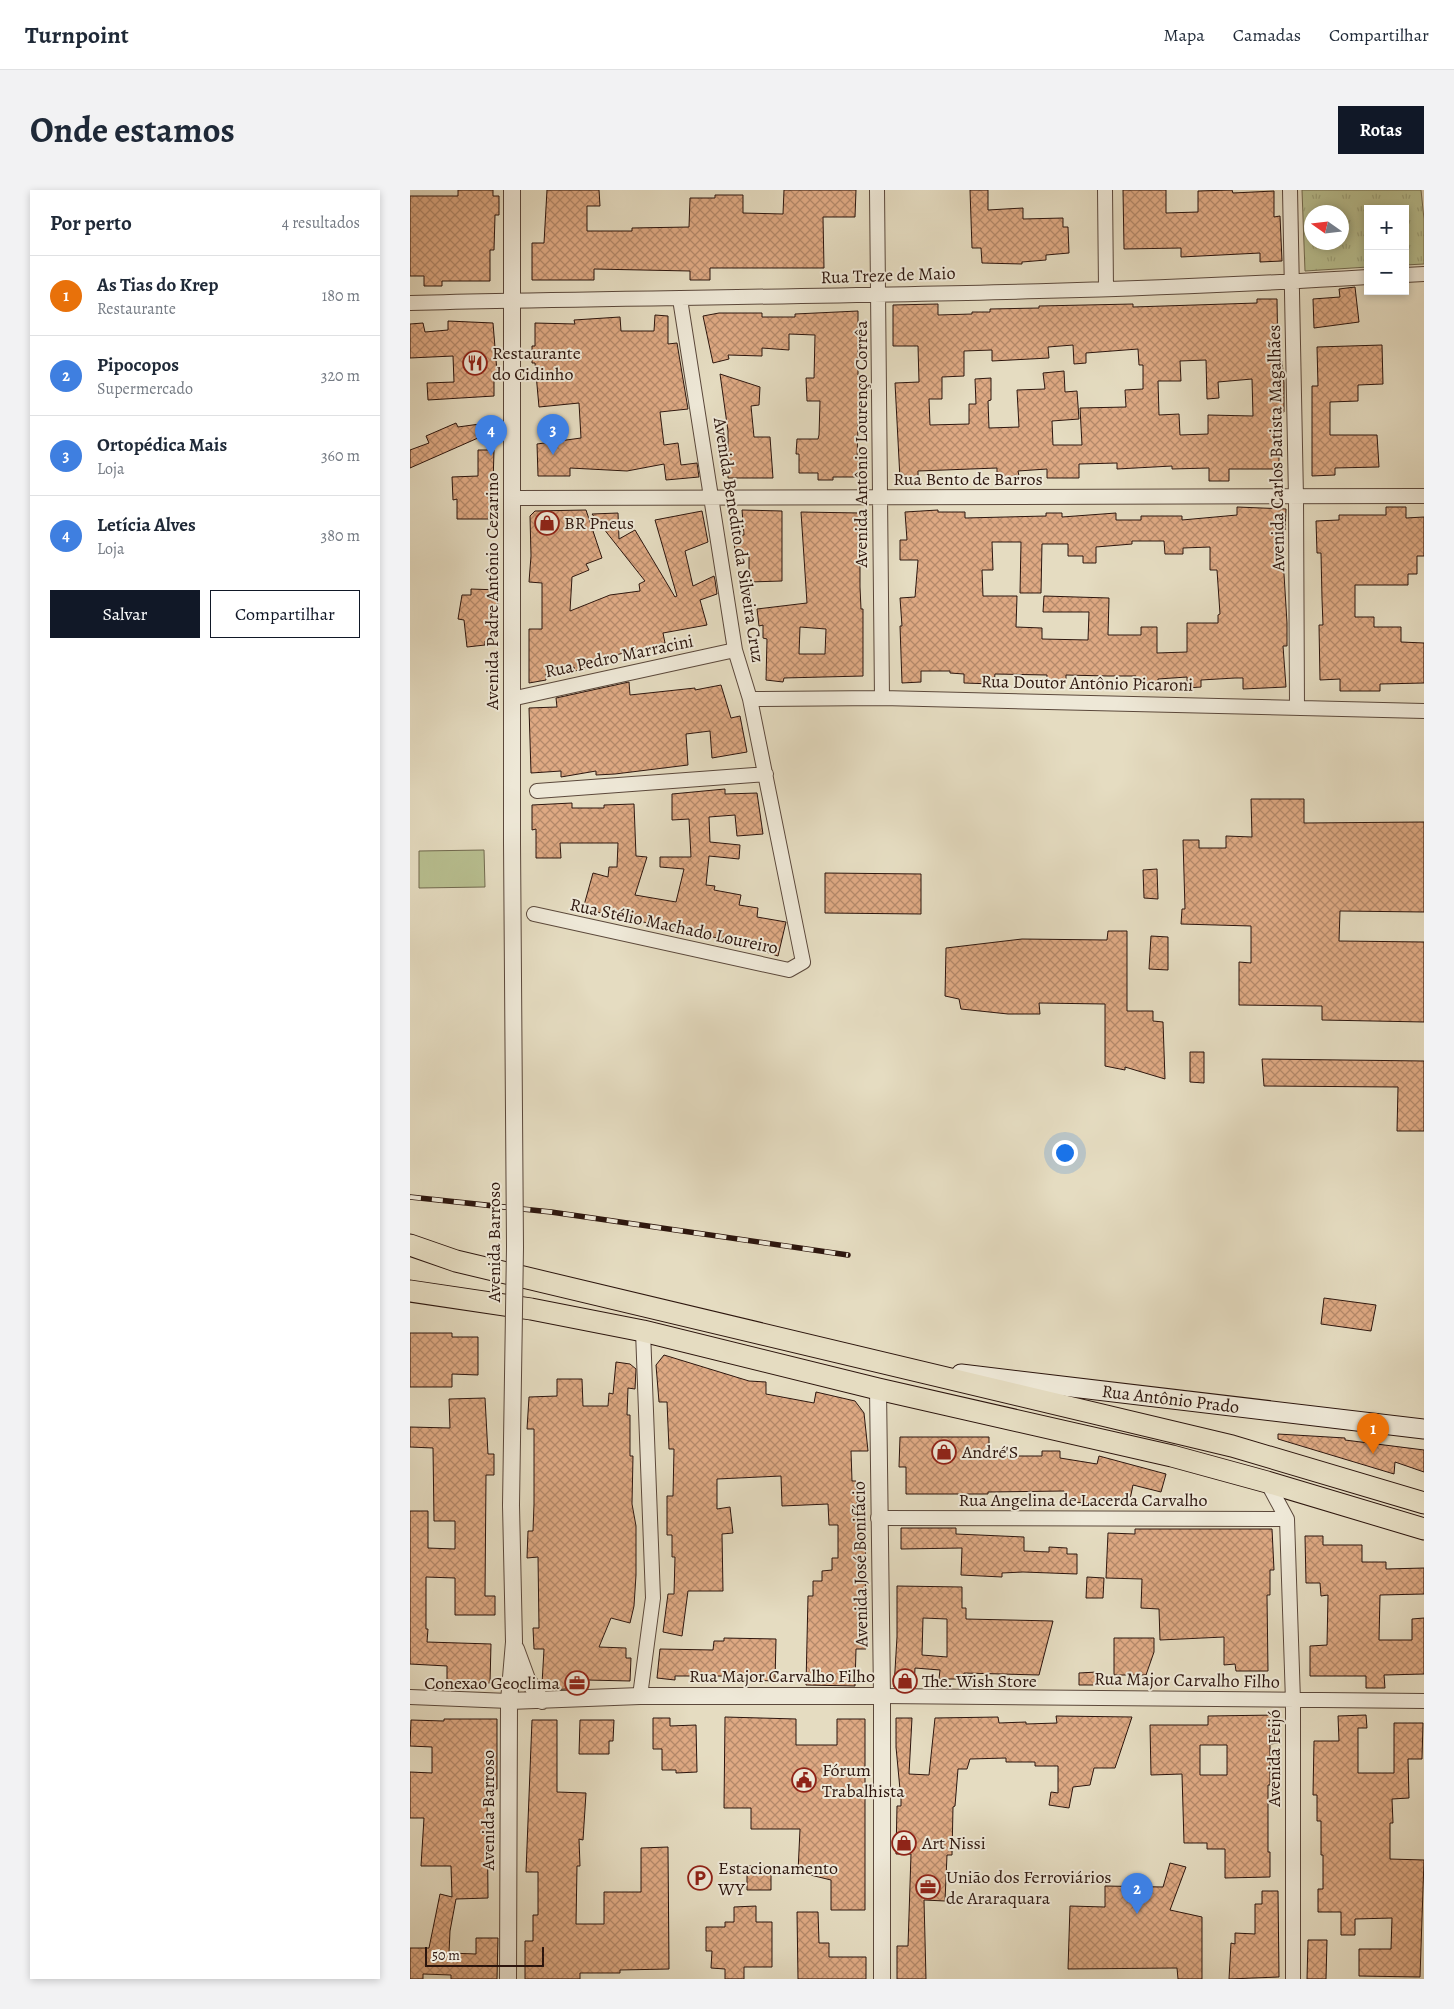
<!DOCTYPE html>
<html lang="pt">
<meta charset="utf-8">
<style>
body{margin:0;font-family:Alegreya,serif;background:#f2f2f3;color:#1f2937}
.controls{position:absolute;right:15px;top:15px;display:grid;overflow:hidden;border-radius:0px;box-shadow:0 2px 8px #0003}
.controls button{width:45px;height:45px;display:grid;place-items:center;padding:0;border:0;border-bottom:1px solid #e0e1e3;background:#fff;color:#1f2937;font:25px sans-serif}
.compass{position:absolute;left:894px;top:15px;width:45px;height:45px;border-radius:50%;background:#fff;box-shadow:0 2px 8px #0003;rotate:284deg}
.scale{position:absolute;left:15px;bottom:12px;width:119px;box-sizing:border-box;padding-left:5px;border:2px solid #2d160e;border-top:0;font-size:14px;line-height:18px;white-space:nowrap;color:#2d160e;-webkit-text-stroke:4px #eee8d7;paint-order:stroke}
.you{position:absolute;left:654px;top:962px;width:18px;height:18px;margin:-12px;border:4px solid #fff;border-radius:50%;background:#1a73e8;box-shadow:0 0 0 8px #1a73e833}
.badge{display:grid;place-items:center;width:32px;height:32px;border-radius:50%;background:#111827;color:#fff;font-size:16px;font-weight:700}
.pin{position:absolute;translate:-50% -41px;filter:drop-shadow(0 1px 2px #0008)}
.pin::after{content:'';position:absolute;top:26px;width:18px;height:15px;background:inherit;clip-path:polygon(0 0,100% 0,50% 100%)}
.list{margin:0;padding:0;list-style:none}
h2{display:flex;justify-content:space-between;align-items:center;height:65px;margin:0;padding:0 20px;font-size:21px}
h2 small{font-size:16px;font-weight:400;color:#747a83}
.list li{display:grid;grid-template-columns:32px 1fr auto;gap:15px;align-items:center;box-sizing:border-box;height:80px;padding:0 20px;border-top:1px solid #e0e1e3}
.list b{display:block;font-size:19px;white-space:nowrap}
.list p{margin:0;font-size:16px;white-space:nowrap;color:#747a83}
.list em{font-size:16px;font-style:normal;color:#747a83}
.actions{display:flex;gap:10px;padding:15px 20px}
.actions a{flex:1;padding:11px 0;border:1px solid #111827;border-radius:0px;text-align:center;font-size:18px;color:#111827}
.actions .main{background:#111827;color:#fff}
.map{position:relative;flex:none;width:1014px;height:1789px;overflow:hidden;border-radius:0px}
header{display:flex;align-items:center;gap:30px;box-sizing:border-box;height:70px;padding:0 25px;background:#fff;border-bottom:1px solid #e0e1e3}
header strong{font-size:24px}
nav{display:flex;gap:28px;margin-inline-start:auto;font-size:18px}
.intro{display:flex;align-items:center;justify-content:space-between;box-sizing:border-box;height:120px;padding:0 30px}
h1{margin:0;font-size:35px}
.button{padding:12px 22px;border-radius:0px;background:#111827;color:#fff;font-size:18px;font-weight:700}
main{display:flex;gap:30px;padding:0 30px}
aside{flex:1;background:#fff;border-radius:0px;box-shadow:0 2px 8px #0003}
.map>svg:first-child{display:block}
.park{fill:url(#park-tufts);stroke:#726a4f;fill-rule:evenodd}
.pitch{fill:#b8bf90;stroke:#726a4f}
.building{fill:url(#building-cross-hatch);stroke:#2d160e;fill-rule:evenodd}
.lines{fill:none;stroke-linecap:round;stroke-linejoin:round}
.minor-casing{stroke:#5b483b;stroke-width:16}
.tertiary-casing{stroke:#5b483b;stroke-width:18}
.secondary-casing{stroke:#2d160e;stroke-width:21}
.primary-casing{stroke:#2d160e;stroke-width:23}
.minor{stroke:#eee8d7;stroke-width:14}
.tertiary{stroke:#eee8d7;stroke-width:16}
.secondary{stroke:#eee8d7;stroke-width:19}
.primary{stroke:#e5dcc1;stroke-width:21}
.rail-casing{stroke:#2d160e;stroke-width:5.5}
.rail{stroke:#eee8d7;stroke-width:4;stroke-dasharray:11;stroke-linecap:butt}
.tertiary-bridge-casing{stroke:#5b483b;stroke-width:18;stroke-linecap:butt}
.tertiary-bridge{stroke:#eee8d7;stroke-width:16}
.labels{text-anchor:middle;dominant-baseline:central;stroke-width:4;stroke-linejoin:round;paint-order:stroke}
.street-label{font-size:18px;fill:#2d160e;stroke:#eee8d7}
.poi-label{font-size:18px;fill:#2d160e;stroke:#eee8d7;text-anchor:start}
</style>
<header>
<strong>Turnpoint</strong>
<nav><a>Mapa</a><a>Camadas</a><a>Compartilhar</a></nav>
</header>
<div class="intro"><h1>Onde estamos</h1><a class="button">Rotas</a></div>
<main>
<aside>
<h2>Por perto<small>4 resultados</small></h2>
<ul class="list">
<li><span class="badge" style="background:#e8710a">1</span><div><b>As Tias do Krep</b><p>Restaurante</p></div><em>180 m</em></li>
<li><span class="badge" style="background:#3f7fe0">2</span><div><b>Pipocopos</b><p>Supermercado</p></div><em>320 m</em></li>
<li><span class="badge" style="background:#3f7fe0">3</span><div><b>Ortopédica Mais</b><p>Loja</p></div><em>360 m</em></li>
<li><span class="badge" style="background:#3f7fe0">4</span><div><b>Letícia Alves</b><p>Loja</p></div><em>380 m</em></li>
</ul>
<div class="actions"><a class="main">Salvar</a><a>Compartilhar</a></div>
</aside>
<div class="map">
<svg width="1014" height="1789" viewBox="0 0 1014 1789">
<defs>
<pattern id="park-tufts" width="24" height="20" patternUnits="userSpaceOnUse" patternTransform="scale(1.25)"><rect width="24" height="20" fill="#b8bf90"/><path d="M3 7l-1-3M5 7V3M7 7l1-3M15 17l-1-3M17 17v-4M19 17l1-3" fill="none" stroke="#9ea37b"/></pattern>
<pattern id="building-cross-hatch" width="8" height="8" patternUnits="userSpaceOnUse" patternTransform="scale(1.25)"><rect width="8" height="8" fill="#dea983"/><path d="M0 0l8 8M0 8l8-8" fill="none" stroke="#b4896a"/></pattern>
</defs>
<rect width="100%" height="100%" fill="#e5dcc1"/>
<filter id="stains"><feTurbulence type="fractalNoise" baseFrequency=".004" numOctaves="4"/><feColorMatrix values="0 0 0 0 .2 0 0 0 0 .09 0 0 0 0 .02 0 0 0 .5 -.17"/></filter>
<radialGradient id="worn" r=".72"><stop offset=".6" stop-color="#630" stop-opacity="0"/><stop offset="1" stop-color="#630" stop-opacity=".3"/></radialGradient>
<!-- park -->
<path class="park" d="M892 0H1011L1014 29V74L995 75V19H958V77L895 81ZM902 22H932V52H902Z"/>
<!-- pitch -->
<path class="pitch" d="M74 660 75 697 9 698V661Z"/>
<!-- building -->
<path class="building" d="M48 0H83V6H89V25H85L84 60H80V91H32V96H14V86H0V6H48Z
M137 0H189L190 16H177V41H222V38L279 37 280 8H305V5H333V23L373 24 374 0H446L445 27H413L414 78H300V90H280V81L184 79V90H122V53H134Z
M560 0H578V20L613 18V29L653 28V37H658L659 63 636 65V70L612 72V74L572 73 571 58H562Z
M713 0H756V23L788 22V1L822 0 823 3 864 1V27L870 26 872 71 850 72V63L771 67V58L714 59Z
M945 97 949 132 904 138 903 109 930 107 929 99Z
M847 109H867L868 171H872L874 193V222L869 223V279H819V291H799V278L762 279V276L707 279V273L669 274V288H637V279L608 281 609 286 587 287V278L508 281V289H490L485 193 509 192 508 156H483V115L528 114V125L562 124V122H580V119L629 118V116L723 114V117L847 113ZM663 155 664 174 676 173V163L728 159 729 175H733V199L715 200 716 217 670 218 672 255H643L642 231 669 229 667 201 655 202 654 181 633 183 635 199 607 200 609 237 579 238 578 211 581 210V188L565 189 566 214H559V234L520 235 519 209H532V187L554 186V161L582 160V171L639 168 638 157ZM796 170 797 209 809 208 808 192 842 189 843 226 798 225V244L770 245 769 224 749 225 748 191H771L770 171Z
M448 121V185H457V201H449L447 269H450V287H423V290H408V283H389V264H386L387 249H408L409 245 410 211H397L396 188H404L405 145 379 144V160L352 158V166L318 165 319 169 303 173 293 126 309 123H352V127H385V124Z
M245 125 258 126V154L267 153 278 219 250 222 254 255 268 253 271 275 287 273 289 287 256 290 254 274 217 281 160 278V286H128L127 254 171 248 169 213 129 217 125 173H122V156H125V133L165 134 164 130 210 127 211 141H244Z
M38 131 83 133 87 182H84V206L18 210 17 193 44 192 43 166 0 168V134L13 133 15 142 38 140Z
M972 155 973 194 948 195V211L920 212V245H967L969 277 925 278V285L902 286V196H908L907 157Z
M310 184 350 197 349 215 341 216 344 247H360L363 288H318V241Z
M46 233 48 237 77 233V244L0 278V260L19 253 16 246Z
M68 260H84L82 329H47V309L43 310 42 287 68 286Z
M827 317 876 319 875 340H868V368H873L877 433V456H873L876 497 833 499V488H825L791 490V497L777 498V487L748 489V495H726V486H697L656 485V493H637V485L585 484 584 494 554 493V484L540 483V481H511V492L492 493 490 436H492L490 408 505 407 508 370H490V350H497L495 322 528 320V322H555V328L636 326V323H652V327L706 323V330H731V326H772V330L827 325ZM722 351H754L755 364H773V358L800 357V380H807L810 424 808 425V433H777V462L747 463V437H731V445H698L699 408 634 406 633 422H679L678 450 632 449V438L606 437 607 406H573L572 380H583L582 352H611L610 403H631L632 354H658V366H673V373H686V357L722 354Z
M976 317H996V328L1014 327V366H1007V384H998V395H945V427H964V437H991V452L1014 453V493L970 494V501H930V489L910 490 909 435H913L912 409 911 363H907L906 331 929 330V325H976Z
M176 320 192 368 176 374 179 380 162 387 160 421 200 405 230 401 229 394 235 391 182 324 208 323 209 349 225 340 265 407 267 406 245 330 292 321 298 352 275 361 283 396 304 386 305 390 307 404 290 410 297 435 253 443 255 453 189 469 190 473 165 481 164 477 136 484V490L119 493V439H132V393L119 392 121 366 120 326 125 321Z
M332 320 372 321V391L339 392V364L326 366 323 347 334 345Z
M391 322 450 323V397L451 419H453V486L374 488 373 492 356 490 357 449 353 448V435L349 436 347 419 397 413ZM390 437 416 439 415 464H389Z
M61 399 89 400 84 452 75 451V455L57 457 54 430 48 429 52 405H61Z
M219 492 220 505 285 498V500L311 495 321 528 330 526 337 562 302 568 300 541 276 544 278 575 205 584 186 585V581L151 587V581L121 583 119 518 147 517 146 508Z
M315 599V604L347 603 353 644 327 646 325 625 299 627 300 652 330 655 329 669 299 666 296 695 305 696 304 700 331 705 329 715 348 718 347 727 376 732 368 766 326 752 173 719 183 683 198 687 199 677H207L208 653H150L151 668H126V639L122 640V615L162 613V618H194V615L224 614 226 666 237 667 225 705 266 712 274 679 250 677V667H281L279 629 262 630V604Z
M841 609H894V633L1014 632V722L930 721 929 751 1014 752V832L912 830V816L829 815V772L841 773V736L771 734 772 719H775L773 650H789V658H816V646L842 647Z
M747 679 748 709 734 708 733 680Z
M415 683 511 684V724L415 723Z
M698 741H717V821H743V831L753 832 755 889 715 877V880L695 876V814L629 813 630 824H598L551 819 549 809 535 806 536 758 612 749 697 750Z
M741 746 758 747V780L739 779Z
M780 862H794V893L780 892Z
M852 869 1014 871V941H987L988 897 854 896Z
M914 1108 966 1115 961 1141 911 1134Z
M0 1143H42V1147H68V1185L42 1184V1197H0Z
M254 1165 339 1191 356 1192V1204L404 1213 406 1202 445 1211 454 1223 458 1261H441L442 1291H446L447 1316H455L456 1459H446L445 1496 396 1495 398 1406H403V1391H412V1381L422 1380V1368H428V1335H419L418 1314 372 1316 371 1286 307 1289V1319L320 1317 323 1343 312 1344 313 1401H278L272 1446 253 1442 258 1404H264L265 1367H262V1345H257V1306H263L264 1259H259L257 1212H249L246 1175Z
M206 1172 220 1174 226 1179 225 1199 218 1198 217 1225H220V1266H223L222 1314 226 1336V1385L224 1416 220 1433 201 1428 189 1457 216 1458V1468H221L220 1491 177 1490V1498L136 1500 132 1494 134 1459H124L123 1438H129L128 1367 117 1368 118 1341H123L124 1314V1239H117L119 1207 147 1206V1189H172L173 1216H198L199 1203 203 1204Z
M75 1208 78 1264H84V1285H76L75 1406H85V1425H45V1388L16 1387V1439H18L17 1452 81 1454 80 1493H37V1476L0 1474V1321H18V1358L45 1359V1331H24L23 1258 0 1257V1237L40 1238 39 1209Z
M868 1244 935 1248V1250L1014 1260V1282L985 1272 984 1284 868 1249Z
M490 1247H579V1266H632V1261H650V1268L687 1274 689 1266 756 1284 751 1302 723 1295 719 1314 654 1312V1301L578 1302V1304H496V1277H489Z
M491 1338H546V1344L614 1347V1361L639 1362V1357L657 1358V1364H667V1384L613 1382 592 1383V1387L551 1385 552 1358 491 1359Z
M725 1339H862L864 1380H860V1405H857L858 1481H826L825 1474 814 1475V1447L750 1450 749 1419 731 1418 732 1389 696 1388 698 1343 725 1344Z
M895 1346H913V1355H952V1372H976V1379L1014 1378V1404L970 1405 969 1450H1002V1429L1014 1428V1484L974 1485 975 1498H956V1486H900V1456L917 1455 918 1405 911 1406 910 1393H896Z
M677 1387 694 1388 693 1408H676Z
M487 1396 552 1397V1418H556V1429L643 1431 629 1485 554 1483V1489H529L530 1480 505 1478 504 1498 484 1497 487 1447ZM513 1428 537 1429V1467L512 1465Z
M314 1448 366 1449 365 1491 338 1490 337 1492 319 1489 320 1486H265V1490L247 1488 250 1459 303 1460 304 1451H314Z
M704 1448H744V1462L736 1485H704Z
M687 1482 686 1495H669V1483Z
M868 1525 869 1553 860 1554V1595H858V1662H860V1687L815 1688V1659H797V1653H774L772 1584 741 1585 740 1535H798V1526ZM790 1555H817V1585H790Z
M956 1525 957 1538H948V1583H984V1533H1013L1012 1569H998L999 1608 982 1609 983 1633H980V1669L1014 1670 1010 1787 949 1786V1759H981L982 1728 945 1729V1745H931V1722H908V1699H913V1665H911V1631H907V1605H903L904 1551H929L928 1526Z
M646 1526 722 1527 705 1578H684L680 1595 663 1597 659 1618 639 1615 641 1602 648 1603V1576H625V1572H596V1568L560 1569 557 1579H548L545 1616 543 1617 542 1665H537L535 1711 514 1710 516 1789H487V1756H498L501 1664H486L487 1616H491V1610L486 1557V1528H502L499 1584 519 1585 525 1528 588 1527 589 1533 616 1532V1534L647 1533Z
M315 1527 386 1529V1555H427V1529H455V1720H421V1690L388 1682 390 1639H341V1618H314Z
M243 1528H260V1536L286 1535 287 1582 266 1583V1580H252V1559H243Z
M34 1529H87V1599H77L78 1708 46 1709 40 1741 39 1763 66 1764V1748H88L87 1789H41V1785L13 1784V1789H0V1758H19L30 1704 42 1707 41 1676H11L14 1628H0V1582L22 1583V1557L0 1556 1 1530 34 1531Z
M122 1530H147V1602L176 1603 173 1650 169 1649 170 1676H167L166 1734H194V1702H231V1658L258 1657 259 1779 210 1780V1783H170V1789H115V1751H123V1725H128V1682H116Z
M170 1530H204L203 1551H199V1564H169Z
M760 1673 776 1677 760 1720 792 1727V1789H768L767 1778 658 1779 660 1716 695 1717V1696L753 1697Z
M337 1676H361V1700H337Z
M852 1701H868L869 1787 819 1789 821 1753 825 1754V1743L845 1744V1714H852Z
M346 1716V1732H362V1777H334V1789H315V1779L301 1778 302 1761H296V1737H315V1732H324V1717Z
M387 1722H408L409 1753H419V1767H456V1789H388Z
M898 1750H917L916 1789H897Z"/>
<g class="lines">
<!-- minor casing -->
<g class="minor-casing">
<path id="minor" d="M467 0 472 508
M695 0 696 98
M880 0 886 308 887 516
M995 85 1014 84
M0 113C319 105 639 107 958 87
M102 308 1014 306
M101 509 325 460
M340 509 472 508 1014 521
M127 601 356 584
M124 724 379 780 393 772 340 509 325 460 270 109
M857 1292 877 1329 883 1511V1789
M468 1328 877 1329
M230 1506 243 1408 233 1141
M472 1506 1014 1511
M0 1507 99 1511"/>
</g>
<!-- tertiary casing -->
<g class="tertiary-casing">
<path id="tertiary" d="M102 653V0
M468 1199 472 1506V1789
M106 1459 117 1489 132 1511
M99 1511 230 1506H472
M98 1789 99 1511 104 1452 101 1315"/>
</g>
<!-- secondary casing -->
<g class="secondary-casing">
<g id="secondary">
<path id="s1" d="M551 1184 1014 1239"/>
</g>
</g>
<!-- primary casing -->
<g class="primary-casing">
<path id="primary" d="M0 1055 46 1071 822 1256 1014 1313
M0 1101 121 1119 233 1141 468 1199 762 1266 857 1292 1014 1339"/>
</g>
<!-- minor -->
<use href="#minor" class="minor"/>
<!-- tertiary -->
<use href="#tertiary" class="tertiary"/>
<!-- secondary -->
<use href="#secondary" class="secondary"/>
<!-- primary -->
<use href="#primary" class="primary"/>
<!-- rail casing -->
<g class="rail-casing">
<path id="rail" d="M0 1007 141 1022 438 1065"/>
</g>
<!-- rail -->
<use href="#rail" class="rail"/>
<!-- tertiary-bridge casing -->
<g class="tertiary-bridge-casing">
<path id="tertiary-bridge" d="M101 1315 105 1057 102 653"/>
</g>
<!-- tertiary-bridge -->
<use href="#tertiary-bridge" class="tertiary-bridge"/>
</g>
<!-- icons -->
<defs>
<g id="restaurant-ring" transform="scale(1.25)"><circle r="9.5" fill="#eee8d7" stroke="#8f2418" stroke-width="1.5"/><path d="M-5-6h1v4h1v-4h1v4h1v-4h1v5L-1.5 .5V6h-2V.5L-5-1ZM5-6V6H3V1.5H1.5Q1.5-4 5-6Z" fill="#8f2418"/></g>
<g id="shop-ring" transform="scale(1.25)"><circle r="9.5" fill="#eee8d7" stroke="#8f2418" stroke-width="1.5"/><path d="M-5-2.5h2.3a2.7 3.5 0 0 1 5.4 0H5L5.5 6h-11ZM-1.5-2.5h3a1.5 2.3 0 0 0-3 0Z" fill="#8f2418"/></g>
<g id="office-ring" transform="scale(1.25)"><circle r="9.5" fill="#eee8d7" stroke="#8f2418" stroke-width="1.5"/><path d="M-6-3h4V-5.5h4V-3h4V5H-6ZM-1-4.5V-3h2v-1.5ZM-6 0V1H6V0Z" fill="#8f2418"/></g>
<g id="civic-ring" transform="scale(1.25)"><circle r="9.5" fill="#eee8d7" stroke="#8f2418" stroke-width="1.5"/><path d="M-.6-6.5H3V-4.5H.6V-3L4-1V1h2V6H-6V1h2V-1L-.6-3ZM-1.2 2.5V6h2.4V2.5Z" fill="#8f2418"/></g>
<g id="parking-ring" transform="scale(1.25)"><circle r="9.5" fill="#eee8d7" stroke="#8f2418" stroke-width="1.5"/><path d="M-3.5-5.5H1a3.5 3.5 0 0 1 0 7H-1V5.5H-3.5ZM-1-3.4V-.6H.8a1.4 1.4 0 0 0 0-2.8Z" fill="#8f2418"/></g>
</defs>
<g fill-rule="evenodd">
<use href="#restaurant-ring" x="65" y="173"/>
<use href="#shop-ring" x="137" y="333"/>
<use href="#shop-ring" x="534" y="1262"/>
<use href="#shop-ring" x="495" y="1491"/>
<use href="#office-ring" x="167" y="1493"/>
<use href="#civic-ring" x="394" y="1590"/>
<use href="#shop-ring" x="494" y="1653"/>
<use href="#parking-ring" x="290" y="1688"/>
<use href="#office-ring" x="518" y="1697"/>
</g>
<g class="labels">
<!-- street labels -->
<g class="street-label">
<text transform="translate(478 85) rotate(-2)">Rua Treze de Maio</text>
<text transform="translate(451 254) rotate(-90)">Avenida Antônio Lourenço Corrêa</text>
<text transform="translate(866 258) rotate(-91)">Avenida Carlos Batista Magalhães</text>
<text x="558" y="289">Rua Bento de Barros</text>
<text transform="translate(329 350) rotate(81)">Avenida Benedito da Silveira Cruz</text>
<text transform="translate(82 401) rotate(-90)">Avenida Padre Antônio Cezarino</text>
<text transform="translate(209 466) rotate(-12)">Rua Pedro Marracini</text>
<text transform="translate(677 493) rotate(1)">Rua Doutor Antônio Picaroni</text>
<text transform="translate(264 736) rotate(12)">Rua Stélio Machado Loureiro</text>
<text transform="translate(84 1052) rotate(-90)">Avenida Barroso</text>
<text stroke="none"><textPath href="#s1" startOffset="211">Rua Antônio Prado</textPath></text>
<text x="673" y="1310">Rua Angelina de Lacerda Carvalho</text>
<text transform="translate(450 1374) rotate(-91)">Avenida José Bonifácio</text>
<text x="372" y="1486">Rua Major Carvalho Filho</text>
<text transform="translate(777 1490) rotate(1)">Rua Major Carvalho Filho</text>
<text transform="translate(864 1568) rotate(-90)">Avenida Feijó</text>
<text transform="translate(78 1620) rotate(-90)">Avenida Barroso</text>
</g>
<!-- poi labels -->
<g class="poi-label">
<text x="82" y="163">Restaurante<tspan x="82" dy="21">do Cidinho</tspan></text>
<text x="154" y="333">BR Pneus</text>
<text x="552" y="1262">André'S</text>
<text x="512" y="1491">The. Wish Store</text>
<text x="150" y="1493" text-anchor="end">Conexao Geoclima</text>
<text x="412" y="1580">Fórum<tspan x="412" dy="21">Trabalhista</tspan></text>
<text x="512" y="1653">Art Nissi</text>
<text x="308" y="1678">Estacionamento<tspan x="308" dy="21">WY</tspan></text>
<text x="536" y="1687">União dos Ferroviários<tspan x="536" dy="21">de Araraquara</tspan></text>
</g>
</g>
<rect width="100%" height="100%" filter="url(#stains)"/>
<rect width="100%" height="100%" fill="url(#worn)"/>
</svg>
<div class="controls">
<button>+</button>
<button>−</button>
</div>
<svg class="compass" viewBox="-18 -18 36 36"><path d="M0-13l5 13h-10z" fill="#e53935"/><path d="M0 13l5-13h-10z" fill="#747a83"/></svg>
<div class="scale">50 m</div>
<div class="you"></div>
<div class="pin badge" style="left:963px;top:1264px;background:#e8710a">1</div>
<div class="pin badge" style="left:727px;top:1724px;background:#3f7fe0">2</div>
<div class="pin badge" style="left:143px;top:265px;background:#3f7fe0">3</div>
<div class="pin badge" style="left:81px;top:266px;background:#3f7fe0">4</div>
</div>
</main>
